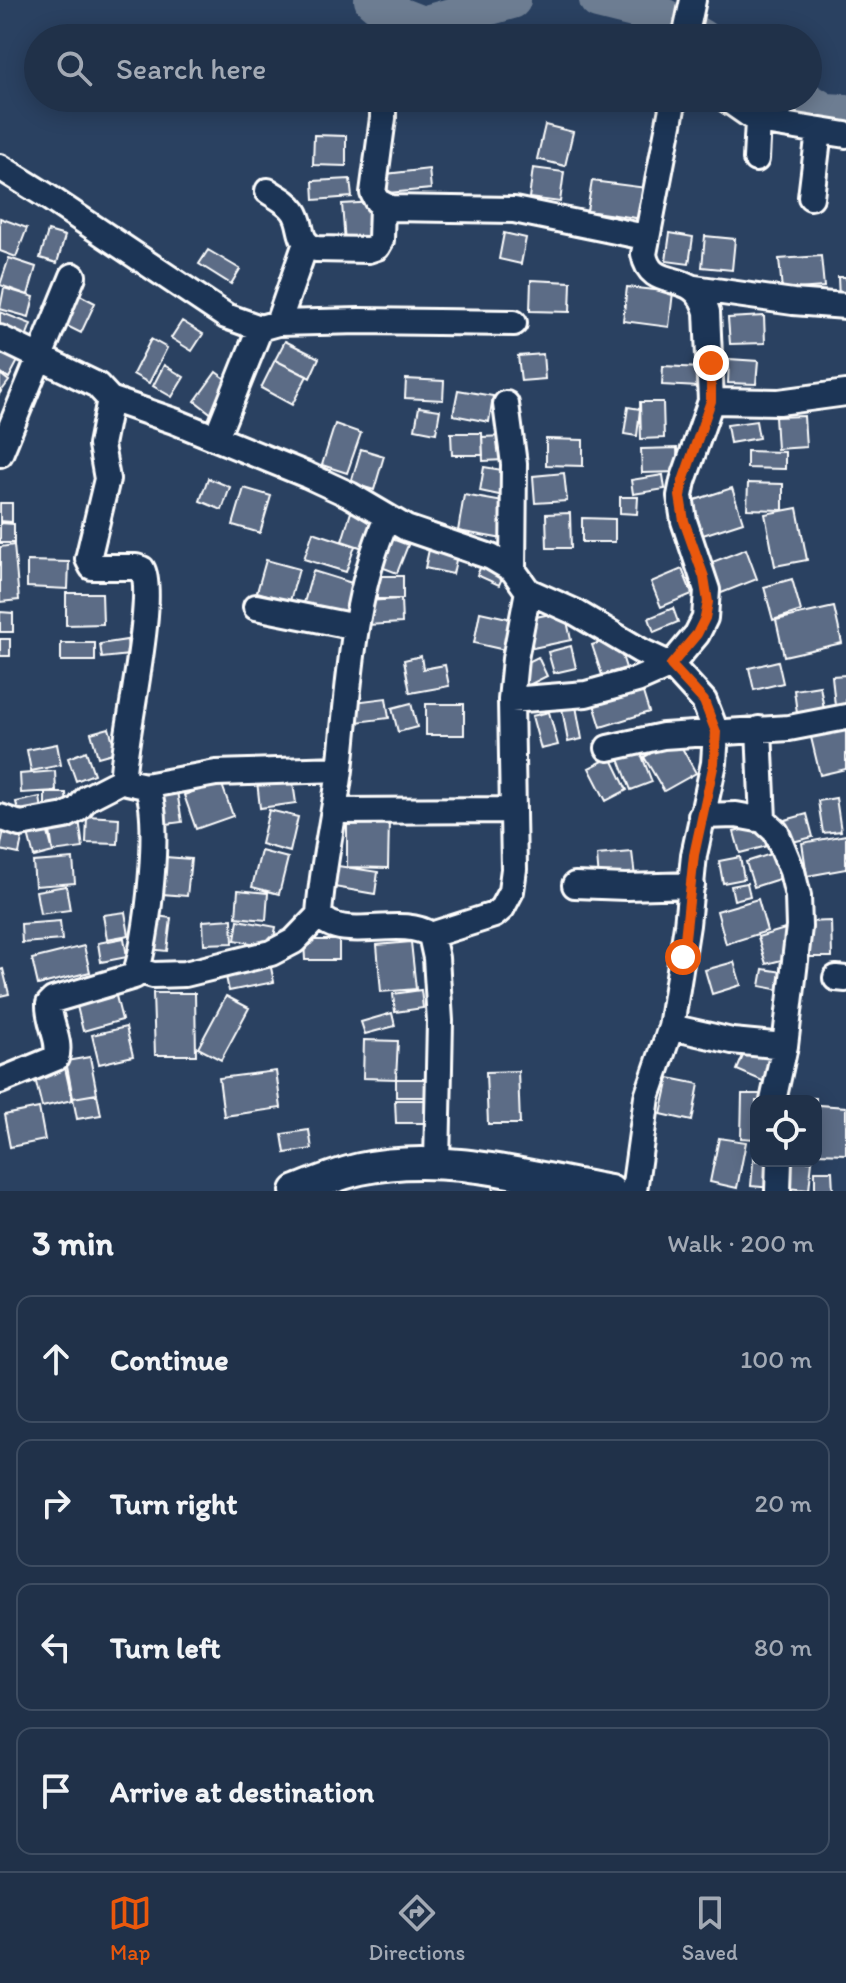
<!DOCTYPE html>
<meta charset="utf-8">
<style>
body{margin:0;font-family:Itim,sans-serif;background:#2d3d53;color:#f1f3f6}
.controls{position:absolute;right:24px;bottom:24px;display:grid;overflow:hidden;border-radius:16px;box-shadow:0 4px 20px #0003}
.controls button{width:72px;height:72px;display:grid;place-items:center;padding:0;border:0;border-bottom:2px solid #3d4c61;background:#203149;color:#f1f3f6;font:40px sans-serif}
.stop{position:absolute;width:24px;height:24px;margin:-18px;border:6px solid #ea580c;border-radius:50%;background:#fff}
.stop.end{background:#ea580c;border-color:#fff;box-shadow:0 2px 8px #0008}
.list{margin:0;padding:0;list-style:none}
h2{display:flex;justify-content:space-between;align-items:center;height:104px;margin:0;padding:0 32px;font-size:34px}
h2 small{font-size:26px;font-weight:400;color:#a2a9b4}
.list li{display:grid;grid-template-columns:52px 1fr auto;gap:24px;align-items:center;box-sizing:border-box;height:128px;margin:0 16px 16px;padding:0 16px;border:2px solid #3d4c61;border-radius:16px}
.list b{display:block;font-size:30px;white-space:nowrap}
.list em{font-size:26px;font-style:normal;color:#a2a9b4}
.icon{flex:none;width:44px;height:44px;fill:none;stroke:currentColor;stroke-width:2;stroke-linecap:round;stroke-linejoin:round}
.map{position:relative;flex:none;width:846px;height:1191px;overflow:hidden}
.search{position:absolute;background:#203149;box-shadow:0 4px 20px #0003;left:24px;right:24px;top:24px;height:88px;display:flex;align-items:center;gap:20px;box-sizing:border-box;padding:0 28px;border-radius:44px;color:#a2a9b4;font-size:30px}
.sheet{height:680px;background:#203149}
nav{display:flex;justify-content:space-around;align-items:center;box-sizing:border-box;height:112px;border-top:2px solid #3d4c61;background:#203149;font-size:22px;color:#a2a9b4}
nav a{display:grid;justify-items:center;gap:4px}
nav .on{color:#ea580c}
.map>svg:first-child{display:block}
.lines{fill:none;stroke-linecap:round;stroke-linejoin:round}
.river{stroke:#6d7d92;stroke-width:38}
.building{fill:#5b6c86;stroke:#fff;stroke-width:2}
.minor-casing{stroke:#fff;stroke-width:30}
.major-casing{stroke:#fff;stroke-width:36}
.minor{stroke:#1d3557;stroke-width:24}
.major{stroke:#1d3557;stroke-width:30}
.route{stroke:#ea580c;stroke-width:10}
</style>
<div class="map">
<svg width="846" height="1191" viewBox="0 0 846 1191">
<rect width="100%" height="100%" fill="#2a4161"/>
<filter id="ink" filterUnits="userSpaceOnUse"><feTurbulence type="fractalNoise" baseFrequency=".0125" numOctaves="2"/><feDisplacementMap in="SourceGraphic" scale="16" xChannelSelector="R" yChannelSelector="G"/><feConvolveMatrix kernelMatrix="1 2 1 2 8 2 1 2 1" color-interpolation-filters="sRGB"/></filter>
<g filter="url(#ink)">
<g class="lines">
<!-- river -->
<path class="river" d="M373 0 386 11 422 25 512 0
M598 0 662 16 701 38
M802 98 825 112 846 113"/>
</g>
<!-- building -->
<path class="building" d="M545 125 573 132 565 166 537 159Z
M314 135 346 136V166L313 165Z
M533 168 564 172 560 202 529 198Z
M429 169 431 189 388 193 386 174Z
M350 179 352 197 314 200 313 181Z
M592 181 647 188 643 219 587 211Z
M375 202 378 241 345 243 342 204Z
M0 218 27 228 16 257 0 251Z
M48 231 65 236 57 263 40 258Z
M504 233 526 238 521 264 499 259Z
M670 233 693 237 689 264 666 261Z
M705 236 735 239 732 270 702 267Z
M208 250 240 269 231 284 199 264Z
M821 256 824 287 782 290 779 259Z
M9 258 36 267 28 295 0 285Z
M838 277H846V299H839Z
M531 280 571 282 570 312 530 311Z
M627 287 673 292 669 327 623 321Z
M4 288 34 297 29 317 0 309Z
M78 294 95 303 81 333 63 324Z
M0 312 31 324 26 337 0 327Z
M764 316 765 343 730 344 728 318Z
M182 321 203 334 192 351 171 338Z
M151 339 167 348 149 383 133 374Z
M285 341 319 358 310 378 275 360Z
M0 351 18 361 9 378 0 372Z
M543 354 545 379 521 381 518 356Z
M729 359 758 361 756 384 728 383Z
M275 360 307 376 292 405 261 388Z
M164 365 184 377 172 397 153 386Z
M663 366 701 368 699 387 662 385Z
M216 372 235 386 213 415 195 401Z
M0 374 9 381 0 393Z
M406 379 444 381 443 400 405 398Z
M458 390 493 396 489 422 453 415Z
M640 402H663L664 438 641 439Z
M419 407 440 410 436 433 415 429Z
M628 407 640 409 637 436 624 434Z
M804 416 806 447 777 449 775 417Z
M756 421 759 438 730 443 727 425Z
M335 424 361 433 347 473 322 465Z
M451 433H482L483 455H452Z
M504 436 505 460 483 461 482 437Z
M546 439 583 440V466L546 465Z
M677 448 678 472 642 473 641 449Z
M361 449 384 456 374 490 351 483Z
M747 451 785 452V469L747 468Z
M484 467 508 471 504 496 480 491Z
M564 473 567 501 535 503 533 476Z
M663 475 665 489 633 494 631 480Z
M208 478 230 487 222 510 200 501Z
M748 483 783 484V510L747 509Z
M244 488 271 496 260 533 233 525Z
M732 488 743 522 703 535 692 501Z
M464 495 509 503 503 539 458 531Z
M620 497H638L637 514 620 513Z
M0 503H12V522L0 521Z
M797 508 807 560 775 566 765 514Z
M351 512 381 521 372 551 342 541Z
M570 513 571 548H547L546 514Z
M582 518 615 519V542H582Z
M0 523 14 524V543H0Z
M313 532 355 546 346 572 304 559Z
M387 537 408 545 397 573 376 565Z
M14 545 19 600 0 602V547Z
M430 545 458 551 453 574 425 568Z
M746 549 757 579 714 596 702 566Z
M485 557 507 567 499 585 477 575Z
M266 560 299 569 290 601 257 592Z
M27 561 69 562 68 589 27 587Z
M682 569 692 594 661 607 651 582Z
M313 571 355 584 344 623 302 610Z
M377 576H403V599H377Z
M792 579 801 611 773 620 764 587Z
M66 593H102L103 624 66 625Z
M401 599 402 623 367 625 365 601Z
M834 607 842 643 784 656 776 620Z
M673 608 678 622 654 632 649 618Z
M565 611 571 640 533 648 526 619Z
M0 612 13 613V632H0Z
M480 612 512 619 505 650 474 643Z
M616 637 626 668 602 675 592 645Z
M0 639H10V656H0Z
M127 640 129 655 102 658 100 644Z
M61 643H95V661H61Z
M571 646 576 668 554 673 548 652Z
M421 656 423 669 445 665 449 686 410 693 404 660Z
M538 657 547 676 525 687 516 668Z
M778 661 783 683 754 690 749 668Z
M846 675V705L835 706 832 676Z
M641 686 649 712 601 727 593 701Z
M820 686 824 709 797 713 794 690Z
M386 698 389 718 357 722 354 702Z
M411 703 417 727 398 732 392 708Z
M426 704H464V735H426Z
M576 706 582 739 568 742 562 708Z
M549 712 558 745 541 749 532 716Z
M846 720V769L820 775 809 729Z
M109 728 116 752 98 757 91 733Z
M677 739 696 773 664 791 644 757Z
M57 744 61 765 31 771 27 750Z
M86 751 94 774 76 781 68 758Z
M640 751 652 782 631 790 619 759Z
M611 757 627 790 606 801 589 768Z
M55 771 56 791 21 793 20 774Z
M292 776 296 803 260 808 257 781Z
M221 782 233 816 196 829 184 795Z
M176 785 182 822 159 825 153 789Z
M45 793H66L67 812H45Z
M40 797 43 816 20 820 16 802Z
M836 798 841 831 823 833 818 801Z
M269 810 298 817 290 852 261 844Z
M807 814 813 837 784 844 778 822Z
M87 816 119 818 118 844 86 843Z
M79 819 83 848 53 852 49 824Z
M347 819 389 820 388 868 347 867Z
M5 824 24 828 19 854 0 850Z
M765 824 771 845 740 853 734 832Z
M47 829 53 852 34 857 28 834Z
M846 835V869L807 876 802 843Z
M261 851 288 858 279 894 252 887Z
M632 852 635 877 599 880 597 855Z
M777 852 785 877 754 887 746 862Z
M165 857 191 859 187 896 162 894Z
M740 857 744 879 723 883 719 861Z
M73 859 75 883 35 886 33 862Z
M338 866 378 872 375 894 334 887Z
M747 883 750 896 734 900 731 886Z
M66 886 70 910 40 914 36 891Z
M238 890 268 893 266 920 236 917Z
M758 899 767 931 726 944 717 911Z
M125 912 129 935 107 939 103 915Z
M150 915 171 918 167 951 147 949Z
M232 919 233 943 204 944 203 921Z
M238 920 276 927 272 947 235 940Z
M60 921 62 940 22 943 21 924Z
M831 921 832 957H805L804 922Z
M785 929 793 957 766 964 758 937Z
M124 938 127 957 101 962 98 943Z
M304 940H339V960H305Z
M411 942 416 989 381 992 377 945Z
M84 946 90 972 38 985 32 959Z
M269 958 274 982 229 991 224 967Z
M734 962 741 985 712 994 705 970Z
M3 969 9 994 0 996V970Z
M763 969 783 972 780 990 760 986Z
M114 988 122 1020 83 1031 75 998Z
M421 990 423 1008 395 1012 393 994Z
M153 993H195L196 1055H155Z
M226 996 249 1008 221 1060 198 1048Z
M392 1013 395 1026 365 1034 361 1022Z
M126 1027 133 1056 99 1064 92 1035Z
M364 1040 398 1041 396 1079 363 1078Z
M747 1046 775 1058 765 1082 737 1070Z
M90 1057 97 1094 73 1098 66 1061Z
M64 1063 72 1100 42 1107 33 1070Z
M276 1071 281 1108 224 1116 219 1078Z
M518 1071 520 1124H488L486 1072Z
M669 1078 699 1084 692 1121 661 1114Z
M396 1079H431V1097H396Z
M97 1094 101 1115 77 1119 73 1098Z
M742 1094H766V1101H756V1139L741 1138Z
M783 1097 816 1098V1101H783Z
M395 1100H433V1123H396Z
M819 1105 846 1107V1154L817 1153Z
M39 1108 45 1140 10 1147 4 1115Z
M309 1130 312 1149 285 1153 282 1134Z
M719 1138 746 1142 737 1188 710 1182Z
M754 1152 756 1161H775L773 1188 751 1186Z
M788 1161H812L809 1190 786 1188Z
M815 1171H832L833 1191H815Z
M519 1177 521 1191H494L492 1182Z"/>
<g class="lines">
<!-- minor casing -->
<g class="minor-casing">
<path id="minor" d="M685 38 693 0
M376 98 383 108V118L373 193 377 201 390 208 514 210 645 237
M725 98 758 121 846 135
M756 159 758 121
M0 167 45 195 226 316 260 328 278 323 360 321 514 323
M268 191C277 197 288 202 294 211 304 225 296 242 316 249L368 250 377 247 381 240 382 205
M811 197 819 131
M694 288 793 302 846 306
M278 323 306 243
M0 338 97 385 110 399 174 421 307 475 350 495 406 528 491 557 513 570 528 591 575 612 641 651 671 665 704 701 716 732 714 763 694 855 687 925 671 1027 647 1097 634 1191
M711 401 779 402 846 393
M506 404 514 464 513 570
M216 438 260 328
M0 454 73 276
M387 518C352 598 349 685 340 770 334 818 322 866 319 915 343 944 400 914 431 935L436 958 440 1021 437 1163
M256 607 356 627
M511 700 586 694 637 680 671 665 697 634 705 618 707 590 684 521 680 496 683 481 711 401 707 312C695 265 651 295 644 254L674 98
M759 729 763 820
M608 748 663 736 789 728 846 717
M145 786 216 773 340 769
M334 811 513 810
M701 816 736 815 763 820 776 832 792 871 798 896 799 927 785 1046 773 1101
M0 817 20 824 65 816 78 809 87 798 124 779
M575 885 626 887 692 885
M431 935 494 915 502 908 511 891 514 869 511 700 515 659 528 591
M137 970 153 975 185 974 271 953 294 941 319 915
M836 978 846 979
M671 1027 732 1041 785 1046
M0 1081 56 1058C62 1041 48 1023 49 1004L53 1000 134 976C147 952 164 803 145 786L127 782 123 773C125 735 157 594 142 569L136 567H92L88 559 107 479 101 445 110 399
M778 1191 779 1161"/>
</g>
<!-- major casing -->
<g class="major-casing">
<path id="major" d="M296 1191C317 1183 338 1174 360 1169 444 1151 528 1177 610 1191"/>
</g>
<!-- minor -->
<use href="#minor" class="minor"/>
<!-- major -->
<use href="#major" class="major"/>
</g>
</g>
<g class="lines" filter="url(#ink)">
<!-- route -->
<path class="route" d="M683 957 694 855 714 763 716 732 704 701 671 665 697 634 705 618 708 602 704 577 684 521 680 496 683 481 711 401V363"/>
</g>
</svg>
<div class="controls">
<button><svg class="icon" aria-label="locate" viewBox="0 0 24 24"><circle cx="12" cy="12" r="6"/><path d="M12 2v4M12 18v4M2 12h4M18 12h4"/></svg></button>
</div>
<div class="stop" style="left:683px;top:957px"></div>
<div class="stop end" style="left:711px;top:363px"></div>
<div class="search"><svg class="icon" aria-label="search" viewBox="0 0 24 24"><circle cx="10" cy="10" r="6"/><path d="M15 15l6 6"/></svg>Search here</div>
</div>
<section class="sheet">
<h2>3 min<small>Walk · 200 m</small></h2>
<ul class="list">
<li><svg class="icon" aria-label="ahead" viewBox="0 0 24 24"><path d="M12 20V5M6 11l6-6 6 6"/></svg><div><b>Continue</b></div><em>100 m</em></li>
<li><svg class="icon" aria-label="right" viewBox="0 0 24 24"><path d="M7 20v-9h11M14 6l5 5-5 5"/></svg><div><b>Turn right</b></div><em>20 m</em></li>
<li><svg class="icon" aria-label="left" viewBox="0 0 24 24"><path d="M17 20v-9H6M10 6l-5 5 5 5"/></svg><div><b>Turn left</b></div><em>80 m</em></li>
<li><svg class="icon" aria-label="arrive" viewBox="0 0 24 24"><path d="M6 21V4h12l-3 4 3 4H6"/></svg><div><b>Arrive at destination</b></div></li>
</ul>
</section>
<nav>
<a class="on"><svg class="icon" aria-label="map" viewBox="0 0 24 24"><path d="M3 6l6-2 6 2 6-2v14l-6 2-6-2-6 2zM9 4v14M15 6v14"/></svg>Map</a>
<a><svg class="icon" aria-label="directions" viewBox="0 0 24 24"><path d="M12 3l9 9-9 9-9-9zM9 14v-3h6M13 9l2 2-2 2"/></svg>Directions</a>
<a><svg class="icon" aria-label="saved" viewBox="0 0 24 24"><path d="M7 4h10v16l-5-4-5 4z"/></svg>Saved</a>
</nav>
